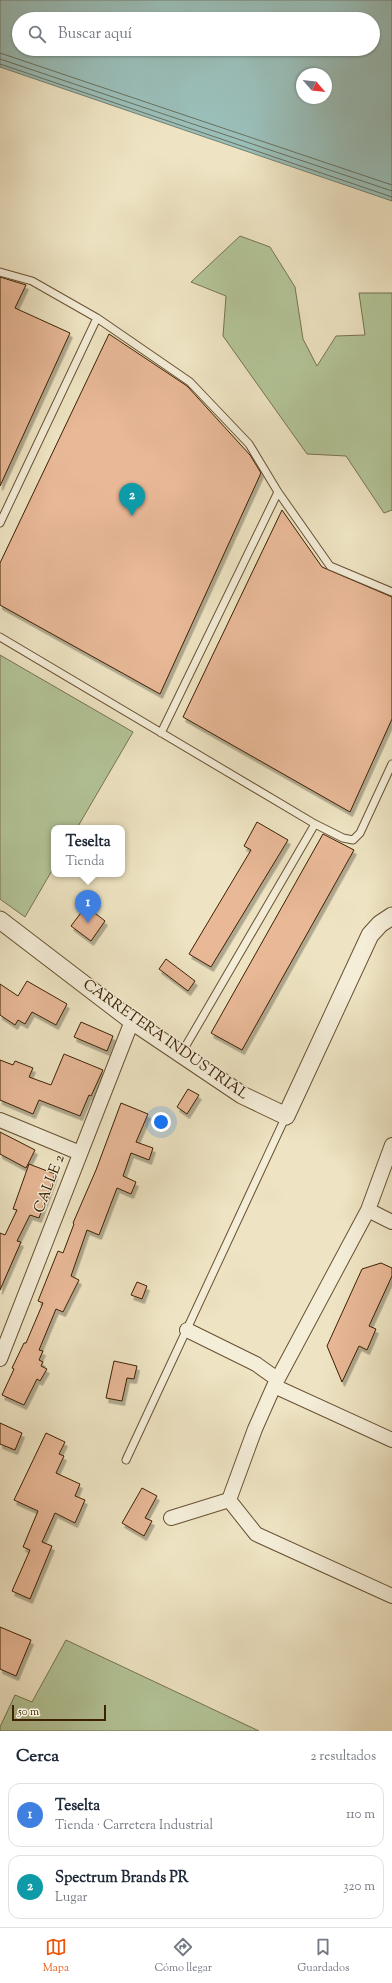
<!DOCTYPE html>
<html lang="es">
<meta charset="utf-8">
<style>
body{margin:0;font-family:"Sorts Mill Goudy",serif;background:#f6f6f7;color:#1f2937}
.compass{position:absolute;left:296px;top:68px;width:36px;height:36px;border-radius:50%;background:#fff;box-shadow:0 1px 3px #0004;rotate:118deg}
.scale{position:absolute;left:12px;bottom:10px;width:94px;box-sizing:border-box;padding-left:4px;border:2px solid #3c2103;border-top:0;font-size:11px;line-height:14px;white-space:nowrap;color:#3c2103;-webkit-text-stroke:3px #f4edd8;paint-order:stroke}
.you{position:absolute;left:161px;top:1122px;width:14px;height:14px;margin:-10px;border:3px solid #fff;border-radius:50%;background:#1a73e8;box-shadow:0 0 0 6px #1a73e833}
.badge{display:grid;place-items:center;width:26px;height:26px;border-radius:50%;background:#ea580c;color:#fff;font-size:13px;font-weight:700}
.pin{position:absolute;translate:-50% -33px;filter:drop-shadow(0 1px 2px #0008)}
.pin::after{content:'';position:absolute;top:21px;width:14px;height:12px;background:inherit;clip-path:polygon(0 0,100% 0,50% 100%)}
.popup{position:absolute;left:51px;top:825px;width:74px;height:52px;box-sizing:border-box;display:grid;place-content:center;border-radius:8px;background:#fff;filter:drop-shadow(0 1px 3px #0005);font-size:13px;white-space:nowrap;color:#747a83}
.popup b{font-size:15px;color:#1f2937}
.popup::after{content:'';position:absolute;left:50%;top:100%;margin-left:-8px;border:8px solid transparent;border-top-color:#fff}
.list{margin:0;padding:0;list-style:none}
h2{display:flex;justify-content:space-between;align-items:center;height:52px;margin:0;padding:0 16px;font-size:17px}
h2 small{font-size:13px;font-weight:400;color:#747a83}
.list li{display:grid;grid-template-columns:26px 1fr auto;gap:12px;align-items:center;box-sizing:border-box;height:64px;margin:0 8px 8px;padding:0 8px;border:1px solid #e0e1e3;border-radius:12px}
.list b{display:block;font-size:15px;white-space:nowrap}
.list p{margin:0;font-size:13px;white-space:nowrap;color:#747a83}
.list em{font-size:13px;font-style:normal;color:#747a83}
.icon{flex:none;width:22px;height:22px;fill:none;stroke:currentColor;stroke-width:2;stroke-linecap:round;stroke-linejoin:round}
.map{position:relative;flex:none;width:392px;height:1731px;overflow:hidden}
.search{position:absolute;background:#fff;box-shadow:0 1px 3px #0004;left:12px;right:12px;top:12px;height:44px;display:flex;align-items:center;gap:10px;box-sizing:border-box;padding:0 14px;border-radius:22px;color:#747a83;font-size:15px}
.sheet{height:196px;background:#fff}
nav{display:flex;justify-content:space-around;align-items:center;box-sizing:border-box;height:56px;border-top:1px solid #e0e1e3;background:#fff;font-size:11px;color:#747a83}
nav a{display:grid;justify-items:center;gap:2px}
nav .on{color:#ea580c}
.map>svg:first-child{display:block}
.green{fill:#b3c598;stroke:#78734e}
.water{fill:#9abeb8;stroke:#747f70;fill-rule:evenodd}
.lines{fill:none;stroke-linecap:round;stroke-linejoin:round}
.shore{stroke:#6b705e;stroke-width:1}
.building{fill:#e8b897;stroke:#3c2103;filter:url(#shadow)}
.service-casing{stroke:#685233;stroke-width:9}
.minor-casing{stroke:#685233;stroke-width:16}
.tertiary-casing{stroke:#685233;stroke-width:19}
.service{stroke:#f4edd8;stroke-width:7}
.minor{stroke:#f4edd8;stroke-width:14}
.tertiary{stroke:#f4edd8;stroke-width:17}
.labels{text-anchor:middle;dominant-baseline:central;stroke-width:3;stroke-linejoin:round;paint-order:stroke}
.street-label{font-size:15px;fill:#3c2103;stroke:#f4edd8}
</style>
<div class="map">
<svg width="392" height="1731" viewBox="0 0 392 1731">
<defs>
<filter id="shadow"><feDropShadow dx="2.5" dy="4.5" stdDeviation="0" flood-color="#0004"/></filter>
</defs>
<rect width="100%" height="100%" fill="#eee4c3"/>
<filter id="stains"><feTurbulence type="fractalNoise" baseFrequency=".005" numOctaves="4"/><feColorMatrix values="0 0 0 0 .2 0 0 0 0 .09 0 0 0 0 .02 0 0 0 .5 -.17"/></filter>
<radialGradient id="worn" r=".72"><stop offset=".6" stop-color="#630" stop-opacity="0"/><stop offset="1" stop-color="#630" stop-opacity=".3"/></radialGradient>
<!-- green -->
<path class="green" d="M240 236 270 247 295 287 303 339 317 366 336 336 365 335 359 293H392V510L384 513 346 456 307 454 223 336 226 296 191 282Z
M0 655 133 732 77 828H54V867L25 917 0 899Z
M66 1640 259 1731H0V1727L15 1695 32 1702Z"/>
<!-- water -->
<path class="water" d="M0 0H392V201L0 67ZM19 19H373V49H19ZM302 74H326V98H302Z"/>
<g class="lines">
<!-- shore -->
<path class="shore" d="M0 53 392 185
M0 59 392 191
M0 64 392 197"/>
</g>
<!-- building -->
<path class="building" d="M0 277 26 285 15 308 70 333 0 486Z
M109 334 187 386 250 455 261 473 160 694 0 605V563Z
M282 510 322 567 392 597V719L350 812 183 717Z
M257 822 288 840 211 967 189 954 251 850 244 846Z
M323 834 354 850 242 1050 211 1033Z
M86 906 105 921 91 941 71 926Z
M166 959 195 981 188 991 159 969Z
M27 981 67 1004 56 1025 32 1012 25 1024 18 1020 15 1025 0 1015V984L18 996Z
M81 1022 113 1036 107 1051 74 1037Z
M64 1054 103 1070 91 1096 89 1095 80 1116 39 1100 33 1114 0 1100V1060L13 1065 15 1061 33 1068 29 1077 51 1085Z
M188 1089 199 1095 187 1114 177 1107Z
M121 1103 148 1114 136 1142 153 1148 149 1160 131 1153 123 1176 136 1182 131 1194 117 1188 99 1235 87 1230 71 1276 79 1280 63 1312 56 1309 39 1350 43 1351 39 1360 43 1362 41 1366 47 1369 40 1381 37 1379 24 1405 2 1395 14 1369 12 1368 24 1343H26L43 1303 38 1301 58 1251 63 1253 74 1224 73 1223 96 1170Z
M0 1132 35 1150 26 1168 0 1154Z
M29 1164 55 1174 39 1218 30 1215 17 1241 21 1242 0 1290V1233L5 1235 17 1210 13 1209Z
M381 1263 392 1268V1276L369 1326 376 1329 367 1350 359 1346 342 1382 327 1346 362 1269Z
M137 1282 147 1286 142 1299 131 1295Z
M114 1361 137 1366 134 1379 127 1378 122 1401 106 1398Z
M0 1423 22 1433 15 1450 0 1444Z
M46 1433 65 1442 59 1454 64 1456 56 1473 80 1484 75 1496 85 1500 75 1523 55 1513 42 1542 52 1546 30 1599 12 1591 30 1550 23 1547 38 1511 14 1500Z
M142 1488 157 1496 145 1518 152 1521 144 1536 122 1523Z
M0 1627 31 1640 16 1676 0 1669Z"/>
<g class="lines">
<!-- service casing -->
<g class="service-casing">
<path id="service" d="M0 272 32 281 97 318 190 382 249 444 278 492 330 566 392 592
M0 523 97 318
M0 637 315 824 343 838 353 840 360 833 392 764
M161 733 278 492
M181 1054 315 824
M126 1460 286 1116"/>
</g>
<!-- minor casing -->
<g class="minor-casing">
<path id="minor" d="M0 1120 80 1153
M368 1210 392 1222
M187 1330 256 1364 277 1379
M0 1359 132 1021
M274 1386 392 1440
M229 1500 256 1534 392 1596
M171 1518 229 1500 255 1429 274 1386 368 1210 392 1145"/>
</g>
<!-- tertiary casing -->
<g class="tertiary-casing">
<path id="tertiary" d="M0 920 132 1021 242 1095 286 1116 370 935 380 924 392 916"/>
</g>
<!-- service -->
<use href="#service" class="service"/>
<!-- minor -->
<use href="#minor" class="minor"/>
<!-- tertiary -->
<use href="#tertiary" class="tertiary"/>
</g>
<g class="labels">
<!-- street labels -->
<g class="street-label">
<text transform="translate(165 1040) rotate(35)">CARRETERA INDUSTRIAL</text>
<text transform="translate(50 1184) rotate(-69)">CALLE 2</text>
</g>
</g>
<rect width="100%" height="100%" filter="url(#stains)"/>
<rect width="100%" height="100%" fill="url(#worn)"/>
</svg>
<svg class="compass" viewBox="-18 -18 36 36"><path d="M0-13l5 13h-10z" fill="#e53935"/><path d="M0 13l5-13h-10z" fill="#747a83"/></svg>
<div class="scale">50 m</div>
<div class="you"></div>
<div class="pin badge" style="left:88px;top:923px;background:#3f7fe0">1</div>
<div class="popup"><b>Teselta</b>Tienda</div>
<div class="pin badge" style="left:132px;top:516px;background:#0f9aa8">2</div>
<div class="search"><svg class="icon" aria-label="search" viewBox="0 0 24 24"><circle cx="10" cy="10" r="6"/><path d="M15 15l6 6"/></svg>Buscar aquí</div>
</div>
<section class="sheet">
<h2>Cerca<small>2 resultados</small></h2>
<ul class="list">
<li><span class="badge" style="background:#3f7fe0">1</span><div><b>Teselta</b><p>Tienda · Carretera Industrial</p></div><em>110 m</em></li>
<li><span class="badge" style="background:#0f9aa8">2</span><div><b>Spectrum Brands PR</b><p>Lugar</p></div><em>320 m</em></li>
</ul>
</section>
<nav>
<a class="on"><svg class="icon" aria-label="map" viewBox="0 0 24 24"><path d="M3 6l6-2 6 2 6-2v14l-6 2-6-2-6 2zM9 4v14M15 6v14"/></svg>Mapa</a>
<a><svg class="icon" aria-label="directions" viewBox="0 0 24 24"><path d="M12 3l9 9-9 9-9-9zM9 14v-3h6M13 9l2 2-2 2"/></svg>Cómo llegar</a>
<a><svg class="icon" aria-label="saved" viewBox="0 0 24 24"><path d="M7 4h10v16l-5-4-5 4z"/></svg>Guardados</a>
</nav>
